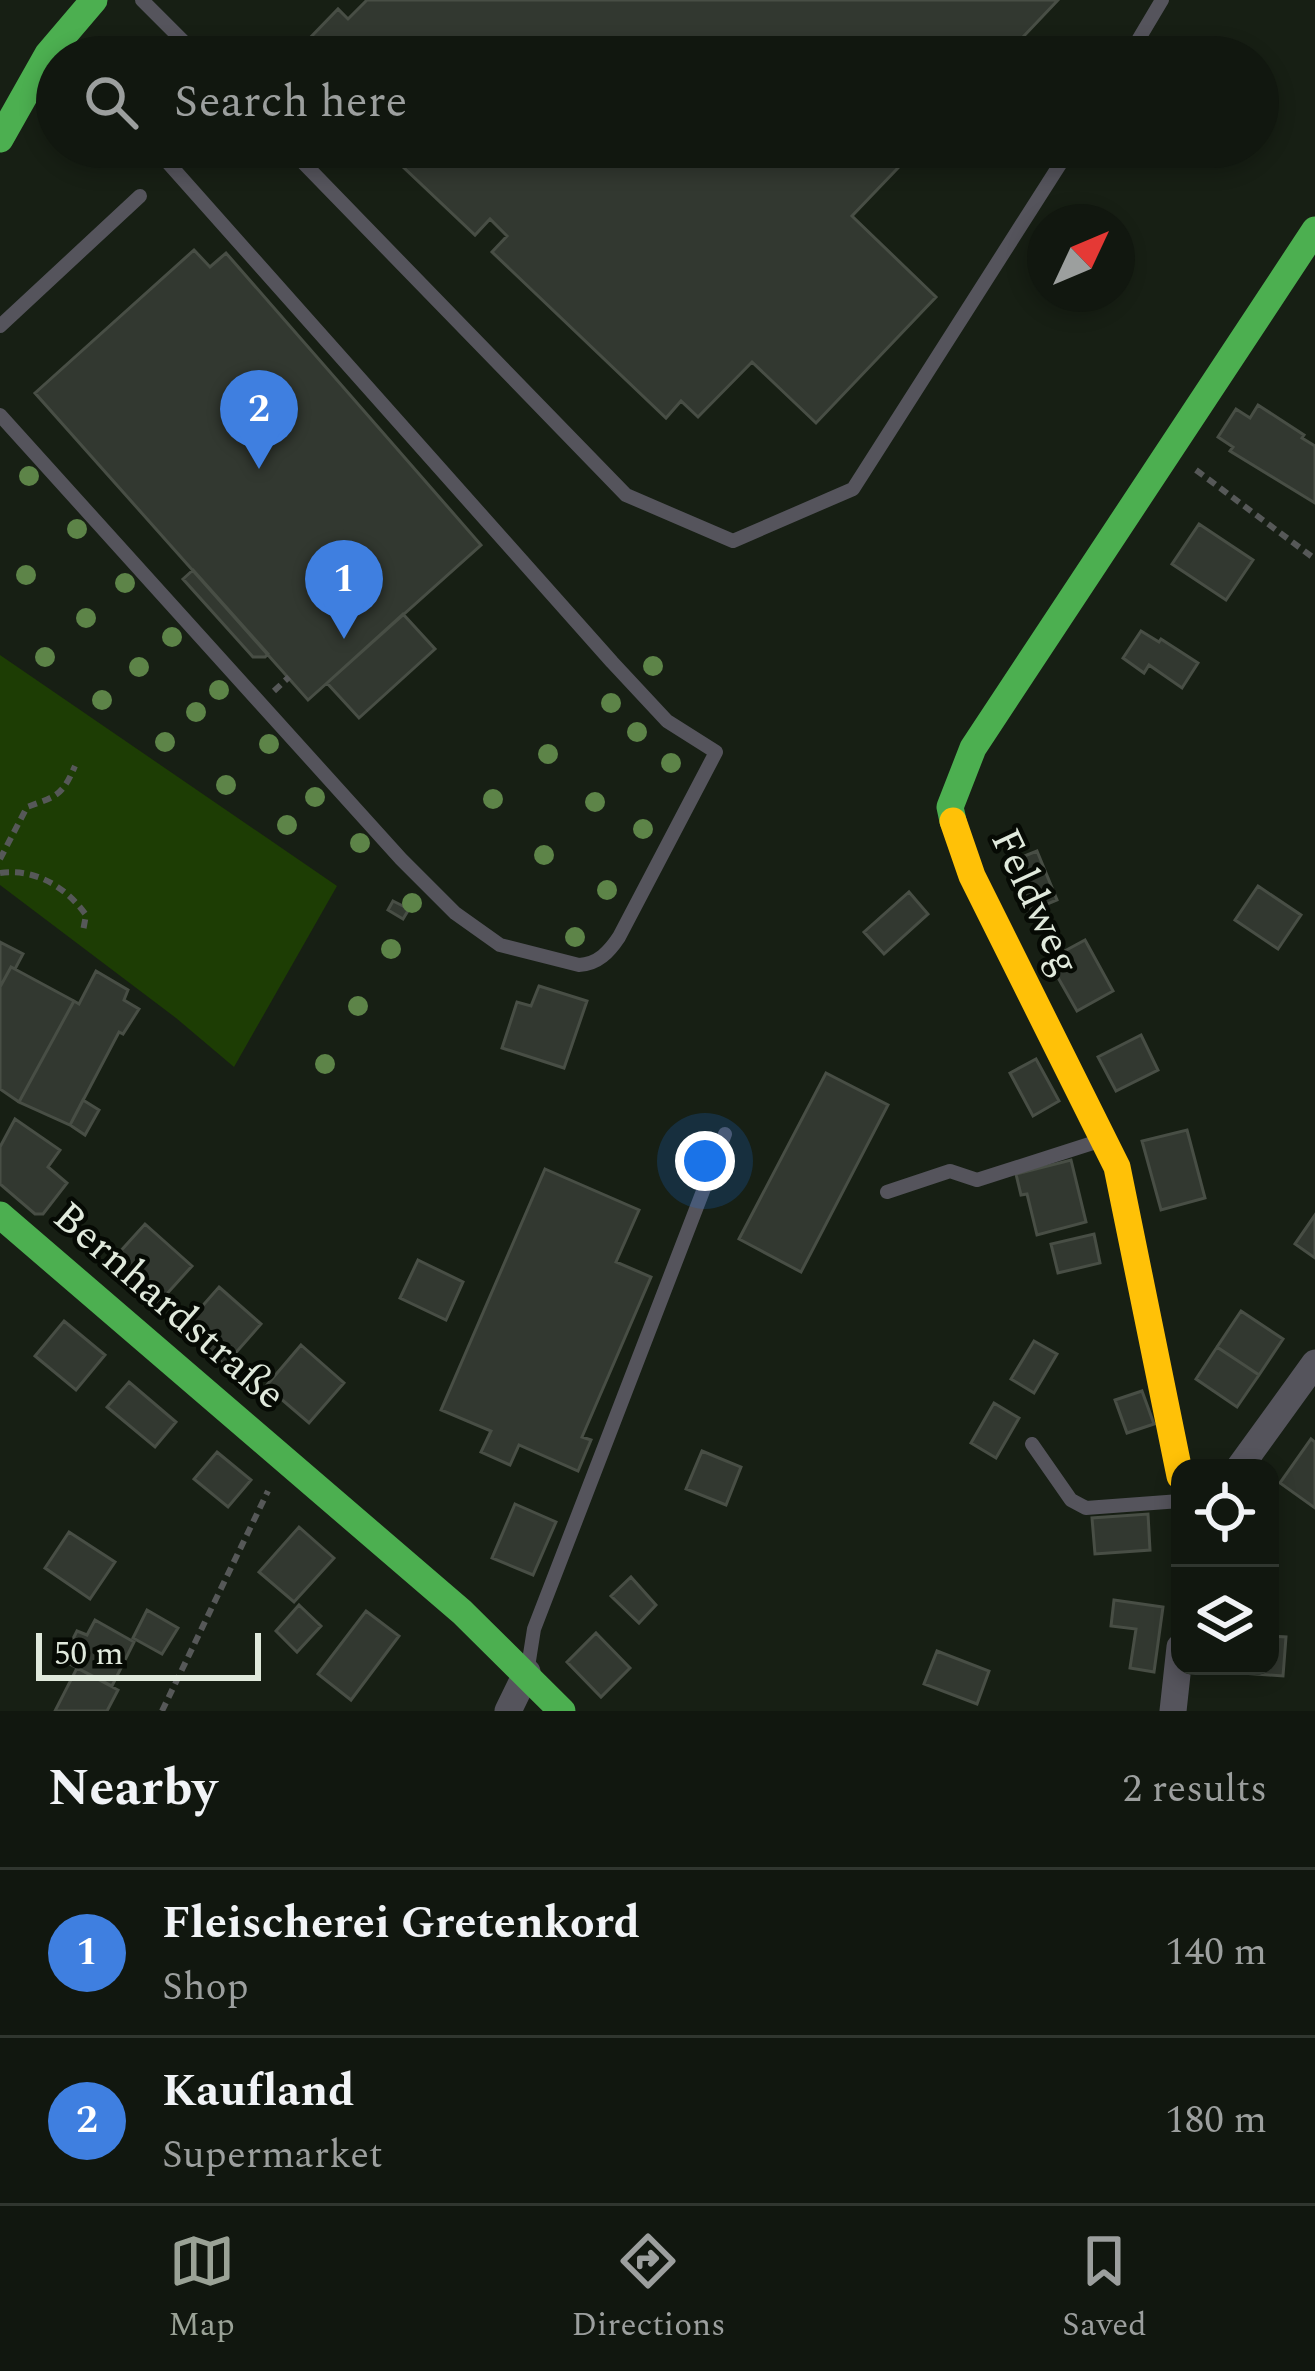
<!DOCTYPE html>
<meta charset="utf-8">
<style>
body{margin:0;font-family:Spectral,serif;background:#1a2018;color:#f1f3f6}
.controls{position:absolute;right:36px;bottom:36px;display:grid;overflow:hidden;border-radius:24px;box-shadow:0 6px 18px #0003}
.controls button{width:108px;height:108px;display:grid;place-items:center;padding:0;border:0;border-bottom:3px solid #30362f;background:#11170f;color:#f1f3f6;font:60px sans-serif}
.compass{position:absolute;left:1027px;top:204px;width:108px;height:108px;border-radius:50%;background:#11170f;box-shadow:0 6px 18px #0003;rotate:46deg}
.scale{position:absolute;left:36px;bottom:30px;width:225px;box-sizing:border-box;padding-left:12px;border:6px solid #e0e9dc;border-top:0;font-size:33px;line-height:42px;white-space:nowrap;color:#e0e9dc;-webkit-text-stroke:9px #060a04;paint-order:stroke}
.you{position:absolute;left:705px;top:1161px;width:42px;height:42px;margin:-30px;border:9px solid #fff;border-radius:50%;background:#1a73e8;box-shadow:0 0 0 18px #1a73e833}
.badge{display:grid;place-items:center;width:78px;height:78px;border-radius:50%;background:#9aa296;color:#fff;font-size:39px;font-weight:700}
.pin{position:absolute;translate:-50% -99px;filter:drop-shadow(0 3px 6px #0008)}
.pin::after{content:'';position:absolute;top:63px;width:42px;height:36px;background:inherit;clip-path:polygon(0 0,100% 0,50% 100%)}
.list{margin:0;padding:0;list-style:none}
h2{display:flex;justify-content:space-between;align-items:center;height:156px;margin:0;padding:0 48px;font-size:51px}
h2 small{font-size:39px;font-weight:400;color:#9c9f9e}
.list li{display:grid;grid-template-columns:78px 1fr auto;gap:36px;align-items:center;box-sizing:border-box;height:168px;padding:0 48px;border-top:3px solid #30362f}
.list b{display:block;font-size:45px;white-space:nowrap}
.list p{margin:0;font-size:39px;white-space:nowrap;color:#9c9f9e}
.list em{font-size:39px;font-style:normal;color:#9c9f9e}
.icon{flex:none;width:66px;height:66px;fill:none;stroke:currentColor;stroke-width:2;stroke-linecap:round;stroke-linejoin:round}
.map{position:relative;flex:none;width:1315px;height:1711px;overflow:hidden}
.search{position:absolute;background:#11170f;box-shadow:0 6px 18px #0003;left:36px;right:36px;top:36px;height:132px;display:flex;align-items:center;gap:30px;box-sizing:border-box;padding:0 42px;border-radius:66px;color:#9c9f9e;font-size:45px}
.sheet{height:492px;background:#11170f}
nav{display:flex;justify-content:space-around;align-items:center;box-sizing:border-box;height:168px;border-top:3px solid #30362f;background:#11170f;font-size:33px;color:#9c9f9e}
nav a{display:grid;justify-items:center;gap:6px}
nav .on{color:#9aa296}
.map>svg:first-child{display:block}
.green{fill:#1d3d04}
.building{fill:#323830;stroke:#484e45;stroke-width:3}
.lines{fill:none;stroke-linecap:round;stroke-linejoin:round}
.path{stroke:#565858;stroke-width:6;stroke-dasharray:9 6;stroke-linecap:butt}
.lane{stroke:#55545c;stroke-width:14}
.street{stroke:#55545c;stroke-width:27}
.fast{stroke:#4caf50;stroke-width:27}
.slow{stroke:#ffc107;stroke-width:27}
.tree{fill:#5d8448}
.labels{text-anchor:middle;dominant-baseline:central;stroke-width:9;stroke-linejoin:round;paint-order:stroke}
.street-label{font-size:42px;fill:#e0e9dc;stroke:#060a04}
</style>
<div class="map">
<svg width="1315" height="1711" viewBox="0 0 1315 1711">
<rect width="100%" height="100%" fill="#171f14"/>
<!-- green -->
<path class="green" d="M0 655 337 886 234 1067 176 1018 0 885Z"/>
<!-- building -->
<path class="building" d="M367 0H1058L1004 57H312L319 50 308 40 338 9 348 19Z
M382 147H918L852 216 936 297 816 423 752 362 698 417 681 401 666 418 492 252 507 236 490 219 475 235Z
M194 250 210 267 226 253 481 545 308 700 35 393Z
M1258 405 1304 435 1302 438 1315 446V503L1230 451 1233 447 1218 437 1236 409 1250 418Z
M1199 524 1253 560 1226 600 1172 564Z
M193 570 268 654 265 657H253L183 579Z
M403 614 435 649 359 718 327 683Z
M1141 631 1159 642 1161 639 1198 663 1182 688 1149 665 1144 673 1123 658Z
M1037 851 1057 900 1028 912 1007 863Z
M1258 886 1301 915 1278 949 1235 920Z
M909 892 928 914 884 954 864 932Z
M393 901 409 909 403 919 388 910Z
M1085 940 1113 991 1077 1011 1048 960Z
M0 942 23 954 15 969 11 967 0 987Z
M11 967 74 1001 19 1102 0 1089V987Z
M96 971 128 990 124 1000 139 1009 123 1034 119 1032 70 1125 19 1102 74 1001 79 1004Z
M539 986 587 1001 564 1068 502 1048 517 1002 531 1006Z
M1141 1035 1158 1070 1116 1091 1098 1057Z
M1036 1059 1059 1101 1033 1116 1010 1073Z
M826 1073 888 1105 801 1272 739 1239Z
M83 1100 99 1110 85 1135 70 1125Z
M15 1119 60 1150 48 1167 67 1183 43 1214H35L0 1184V1147Z
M1187 1130 1205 1198 1161 1210 1142 1141Z
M1071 1160 1086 1222 1037 1235 1027 1194 1021 1195 1016 1174Z
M545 1169 639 1210 616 1262 651 1277 582 1437 591 1440 578 1471 519 1445 510 1465 481 1452 491 1431 441 1410Z
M1315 1215V1258L1295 1244Z
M145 1224 192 1266 155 1307 108 1265Z
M1094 1234 1100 1263 1058 1273 1051 1244Z
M418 1260 463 1282 446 1320 400 1298Z
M219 1287 261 1324 225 1365 183 1328Z
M1241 1311 1283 1339 1259 1375 1217 1347Z
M64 1321 105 1355 76 1390 35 1356Z
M1034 1341 1057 1354 1034 1393 1011 1379Z
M301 1345 344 1383 309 1423 266 1386Z
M1217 1347 1259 1375 1237 1407 1196 1379Z
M129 1382 176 1422 155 1447 107 1407Z
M1142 1391 1154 1424 1127 1433 1115 1400Z
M994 1403 1019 1418 996 1458 971 1443Z
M1311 1439 1315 1442V1508L1280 1483Z
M702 1451 741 1467 726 1505 686 1489Z
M217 1452 251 1480 228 1507 194 1479Z
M515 1504 556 1522 533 1575 492 1558Z
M1148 1514 1150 1550 1095 1554 1092 1518Z
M299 1527 334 1558 294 1602 259 1572Z
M69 1532 115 1562 90 1599 45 1568Z
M631 1577 656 1605 639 1623 611 1596Z
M1114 1600 1163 1607 1154 1672 1130 1668 1136 1629 1111 1626Z
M299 1605 321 1626 297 1652 276 1631Z
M147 1610 178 1628 162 1654 133 1638Z
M366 1611 399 1636 351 1700 318 1674Z
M95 1620 134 1642 112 1686 62 1660 77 1631 87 1635Z
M596 1633 630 1668 601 1697 567 1662Z
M1270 1636 1286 1637 1283 1676 1216 1671V1666H1270Z
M937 1651 989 1671 977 1704 924 1684Z
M77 1668 118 1690 107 1711H55Z"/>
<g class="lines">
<!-- path -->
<path class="path" d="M1196 470 1315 559
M274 691 289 677
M0 859 27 807C57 796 62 796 75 766
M0 873C35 868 66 887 86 915L83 931
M162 1711 268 1491"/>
<!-- lane -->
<path class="lane" d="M142 0 199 57
M1128 57 1162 0
M288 147 626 495 733 541 853 489 1071 147
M0 326 140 196
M0 415 401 859 455 913 500 945 579 965C598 964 609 952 619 937L716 752 667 721 612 662 154 147
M887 1192 950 1171 977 1180 1099 1141
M1032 1444 1071 1500 1086 1508 1180 1501
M528 1667 534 1629 725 1134"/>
<!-- street -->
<path class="street" d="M1239 1468 1315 1363
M508 1711 527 1672
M1173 1711 1180 1647"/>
<!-- fast -->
<path class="fast" d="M0 139 48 54 94 0
M953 821 950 807 973 748 1315 230
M0 1215 462 1612 562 1711"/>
<!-- slow -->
<path class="slow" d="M953 821 972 876 1117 1167 1180 1476"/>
</g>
<!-- trees -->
<g class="tree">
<circle cx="29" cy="476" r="10"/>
<circle cx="77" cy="529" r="10"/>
<circle cx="26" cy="575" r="10"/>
<circle cx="125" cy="583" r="10"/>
<circle cx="86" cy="618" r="10"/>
<circle cx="172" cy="637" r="10"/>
<circle cx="45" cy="657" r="10"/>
<circle cx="653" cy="666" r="10"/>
<circle cx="139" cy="667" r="10"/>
<circle cx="219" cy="690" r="10"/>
<circle cx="102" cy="700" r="10"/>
<circle cx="611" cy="703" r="10"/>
<circle cx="196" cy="712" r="10"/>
<circle cx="637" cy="732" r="10"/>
<circle cx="165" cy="742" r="10"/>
<circle cx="269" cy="744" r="10"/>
<circle cx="548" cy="754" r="10"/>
<circle cx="671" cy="763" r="10"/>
<circle cx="226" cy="785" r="10"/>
<circle cx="315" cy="797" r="10"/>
<circle cx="493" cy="799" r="10"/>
<circle cx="595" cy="802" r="10"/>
<circle cx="287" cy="825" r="10"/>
<circle cx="643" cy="829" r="10"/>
<circle cx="360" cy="843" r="10"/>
<circle cx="544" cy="855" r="10"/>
<circle cx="607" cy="890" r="10"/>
<circle cx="412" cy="903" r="10"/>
<circle cx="575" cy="937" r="10"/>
<circle cx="391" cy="949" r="10"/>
<circle cx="358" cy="1006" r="10"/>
<circle cx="325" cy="1064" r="10"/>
</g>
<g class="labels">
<!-- street labels -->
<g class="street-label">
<text transform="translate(1035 902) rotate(65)">Feldweg</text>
<text transform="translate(169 1306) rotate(41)">Bernhardstraße</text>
</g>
</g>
</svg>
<div class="controls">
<button><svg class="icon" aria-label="locate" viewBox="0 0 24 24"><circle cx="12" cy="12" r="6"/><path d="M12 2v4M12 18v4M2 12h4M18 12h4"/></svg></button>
<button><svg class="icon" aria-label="layers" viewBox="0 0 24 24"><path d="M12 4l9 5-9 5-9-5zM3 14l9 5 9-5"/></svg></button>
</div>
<svg class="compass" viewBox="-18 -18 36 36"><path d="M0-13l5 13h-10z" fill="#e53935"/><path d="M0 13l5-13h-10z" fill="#9c9f9e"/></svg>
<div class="scale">50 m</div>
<div class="you"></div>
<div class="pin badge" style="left:344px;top:639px;background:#3f7fe0">1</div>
<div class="pin badge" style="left:259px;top:469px;background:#3f7fe0">2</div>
<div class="search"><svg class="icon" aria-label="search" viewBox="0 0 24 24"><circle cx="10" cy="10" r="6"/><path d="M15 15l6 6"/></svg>Search here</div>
</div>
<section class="sheet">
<h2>Nearby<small>2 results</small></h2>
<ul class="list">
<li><span class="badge" style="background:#3f7fe0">1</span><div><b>Fleischerei Gretenkord</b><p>Shop</p></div><em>140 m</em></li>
<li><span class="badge" style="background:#3f7fe0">2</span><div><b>Kaufland</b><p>Supermarket</p></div><em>180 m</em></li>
</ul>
</section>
<nav>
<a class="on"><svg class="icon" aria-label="map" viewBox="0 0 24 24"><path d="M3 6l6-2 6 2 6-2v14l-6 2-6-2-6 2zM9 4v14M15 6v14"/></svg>Map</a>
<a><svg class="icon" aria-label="directions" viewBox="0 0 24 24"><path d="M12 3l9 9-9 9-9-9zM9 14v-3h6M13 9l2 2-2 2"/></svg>Directions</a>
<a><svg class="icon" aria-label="saved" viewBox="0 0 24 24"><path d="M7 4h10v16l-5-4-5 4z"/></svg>Saved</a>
</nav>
